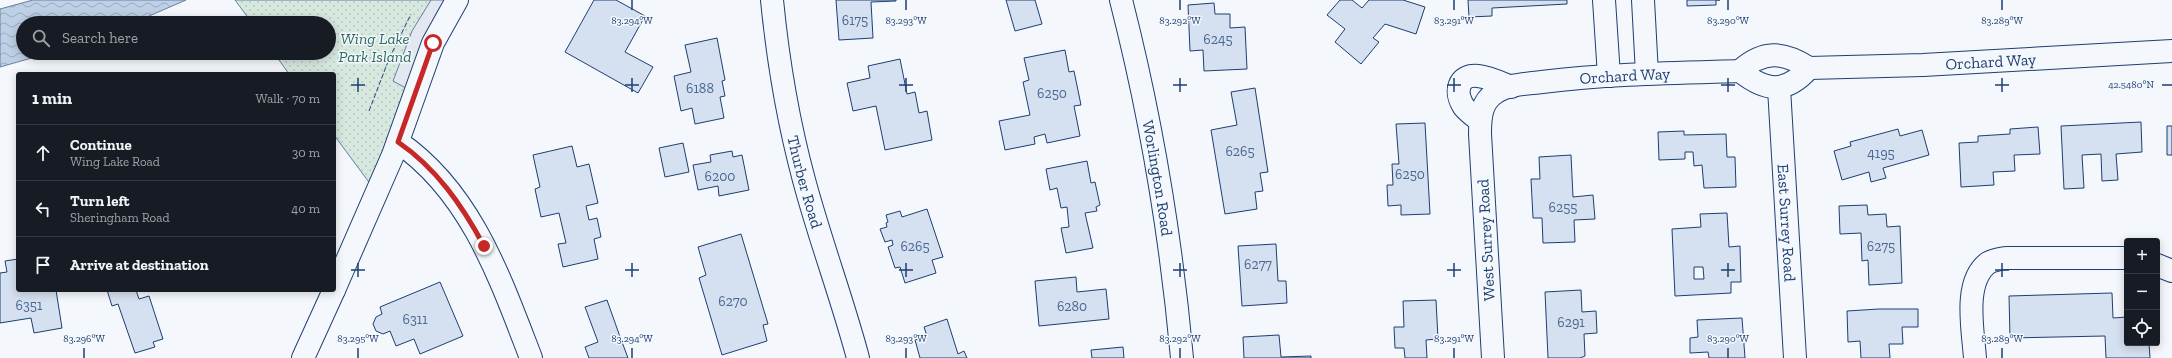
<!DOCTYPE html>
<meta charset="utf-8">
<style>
body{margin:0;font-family:"Zilla Slab",serif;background:#242831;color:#f1f3f6}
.controls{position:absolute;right:12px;bottom:12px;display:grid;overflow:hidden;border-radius:4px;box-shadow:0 2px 10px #0003}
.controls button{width:36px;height:36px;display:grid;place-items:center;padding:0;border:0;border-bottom:1px solid #363941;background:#171b24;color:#f1f3f6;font:20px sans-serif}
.stop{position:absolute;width:12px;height:12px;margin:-9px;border:3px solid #c62828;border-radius:50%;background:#fff}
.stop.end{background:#c62828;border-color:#fff;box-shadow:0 1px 4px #0008}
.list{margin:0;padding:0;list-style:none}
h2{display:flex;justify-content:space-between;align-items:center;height:52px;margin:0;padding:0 16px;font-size:17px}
h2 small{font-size:13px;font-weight:400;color:#9ea1a6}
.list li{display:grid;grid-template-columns:26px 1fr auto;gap:12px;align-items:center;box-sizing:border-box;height:56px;padding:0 16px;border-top:1px solid #363941}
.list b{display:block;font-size:15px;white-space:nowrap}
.list p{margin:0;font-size:13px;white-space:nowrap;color:#9ea1a6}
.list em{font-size:13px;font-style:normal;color:#9ea1a6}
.icon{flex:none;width:22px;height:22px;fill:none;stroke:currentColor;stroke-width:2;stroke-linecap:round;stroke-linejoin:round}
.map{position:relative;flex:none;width:2172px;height:358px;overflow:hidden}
.search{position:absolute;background:#171b24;box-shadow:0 2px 10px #0003;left:16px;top:16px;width:320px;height:44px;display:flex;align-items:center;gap:10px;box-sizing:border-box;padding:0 14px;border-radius:22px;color:#9ea1a6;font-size:15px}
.panel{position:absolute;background:#171b24;box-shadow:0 2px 10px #0003;left:16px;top:72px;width:320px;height:220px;border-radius:4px}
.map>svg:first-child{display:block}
.park{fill:url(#park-dots);stroke:#687fa3}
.parking{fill:#e3e8f0;stroke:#687fa3}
.water{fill:url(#water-waves);stroke:#687fa3}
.building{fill:#d5e0f0;stroke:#1d3f73;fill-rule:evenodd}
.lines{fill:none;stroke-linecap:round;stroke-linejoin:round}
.minor-casing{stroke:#1d3f73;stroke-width:24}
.minor{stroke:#f4f7fb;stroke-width:22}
.fence{stroke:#1d3f73;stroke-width:1;stroke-dasharray:5 2;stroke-linecap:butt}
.route{stroke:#c62828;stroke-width:5}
.ticks{fill:none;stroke:#1d3f73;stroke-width:1.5}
.labels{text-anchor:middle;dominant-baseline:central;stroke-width:3;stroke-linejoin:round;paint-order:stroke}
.number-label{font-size:14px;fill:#4b6792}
.park-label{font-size:16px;font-style:italic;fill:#2c6c60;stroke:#f4f7fb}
.street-label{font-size:16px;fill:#1d3f73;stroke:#f4f7fb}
.ticks-label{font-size:10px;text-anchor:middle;fill:#1d3f73;stroke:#f4f7fb;stroke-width:3;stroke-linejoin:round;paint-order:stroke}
</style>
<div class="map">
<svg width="2172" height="358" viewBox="0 0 2172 358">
<defs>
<pattern id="park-dots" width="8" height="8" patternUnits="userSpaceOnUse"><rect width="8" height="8" fill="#d7e8df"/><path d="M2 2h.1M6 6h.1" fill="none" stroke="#b8c8c3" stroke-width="1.8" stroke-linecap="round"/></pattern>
<pattern id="water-waves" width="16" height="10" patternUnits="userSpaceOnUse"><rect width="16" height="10" fill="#bed0e5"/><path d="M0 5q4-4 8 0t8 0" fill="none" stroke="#9aaabe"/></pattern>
</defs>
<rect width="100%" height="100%" fill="#f4f7fb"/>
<!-- park -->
<path class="park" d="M235 0H450L371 185 334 135V74H289L274 53H329V23H252Z"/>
<!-- parking -->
<path class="parking" d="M431 0H447L406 88 393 81 412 31Z"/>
<!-- water -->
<path class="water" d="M33 0H186L133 23H23V53H49L0 67V9Z"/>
<!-- building -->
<path class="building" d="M594 0H616L645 16 625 52 653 67 638 93 565 52Z
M836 0H896V1L871 2 873 38 839 40Z
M1006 0H1035L1042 24 1015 31Z
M1340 0H1352L1362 8 1369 0H1403L1425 7 1416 34 1385 24 1373 38 1379 42 1361 64 1335 42 1345 29 1327 15Z
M1468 0H1567V4L1492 8V16L1469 17Z
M1687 0H1720H1716V5L1687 6Z
M1214 3 1215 14H1230V28L1245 27 1247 69 1204 71 1203 50 1190 51 1188 5Z
M717 38 725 80 722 81 725 96 720 97 724 118 695 124 692 108 681 111 674 76 691 72 685 45Z
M1065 50 1069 72 1074 71 1081 105 1074 106 1080 136 1047 143 1045 134 1034 137 1035 144 1005 150 999 121 1030 115 1023 82 1029 80 1024 58Z
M900 59 907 94 915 92 919 113 927 111 932 140 885 150 876 106 853 111 847 83 870 78 868 66Z
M1255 88 1268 172 1260 173 1263 191 1255 192 1257 209 1225 214 1211 130 1237 125 1231 92Z
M2141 122 2142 152 2116 154 2118 180 2102 181 2101 154 2082 155 2084 188 2064 189 2061 126Z
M1425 123 1430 214 1401 215V205L1388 206 1387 185H1393L1392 164H1399L1396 124Z
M2167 126H2172V155H2167Z
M2038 127 2040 154 2014 155 2015 171 1993 172 1994 185 1961 187 1959 143 1978 142V136L2010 134V129Z
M1898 129 1900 136 1922 130 1929 155 1883 168 1886 178 1871 182 1869 172 1842 180 1834 151 1851 146 1850 142Z
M1684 131V135L1726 134 1727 157H1735L1736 187 1704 188 1702 165 1694 166 1693 152H1685V159L1659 160 1658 132Z
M683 143 689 172 665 177 659 148Z
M572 146 577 167 589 164 598 203 586 206 589 220 597 218 601 237 594 239 598 259 563 267 558 244 566 243 559 213 541 217 535 189 540 187 533 155Z
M732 151 733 157 742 155 749 190 719 196 718 186 698 190 693 165 711 162 710 155Z
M1571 155 1573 197 1593 195 1595 219 1574 220 1575 242 1543 243 1542 218H1533L1531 179H1540L1539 157Z
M1087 161 1091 183 1095 182 1100 205 1096 207 1097 211 1085 213 1093 248 1066 253 1061 228 1069 227 1067 207 1061 208 1057 188 1050 190 1046 169Z
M1867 205 1868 215 1886 214 1887 227 1900 226 1902 283 1869 285 1868 260 1862 261 1861 233 1840 234 1839 206Z
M927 209 943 257 932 260 936 273 905 283 900 267 895 268 888 247 893 245 892 240 885 242 880 229 887 227 886 223 888 222 886 215 900 211 902 217Z
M1727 213 1729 247 1740 246 1741 282H1731V293L1675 296 1672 229 1701 227 1700 214ZM1694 267H1703L1704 279H1694Z
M741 234 768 324 763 325 767 341 722 355 699 278 706 275 698 247Z
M1276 244 1278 281H1286L1287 303 1242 306 1238 246Z
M18 259V290H56L62 328 34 333 31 318 0 323V273L7 272 5 261Z
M1076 277 1077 292 1106 289 1109 319 1039 326 1035 281Z
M440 282 463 336 420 354 414 339 396 346 390 331 383 334 376 331 373 324 376 317 382 314 380 307Z
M107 290H136L139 299 149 296 163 339 153 342 155 347 135 353 118 304 112 306Z
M1581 290 1582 312 1596 311 1597 333 1584 334 1585 356 1580 358H1548L1545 292Z
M2112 293 2113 318 2127 317V343H2149L2150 358H2106L2105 336 2010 338 2009 296Z
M607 300 619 334 628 358H589L585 347 598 342 585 307Z
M1436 300 1438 339 1426 340 1427 358H1405L1404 348H1395L1394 327H1404L1403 301Z
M1879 309H1918V327H1902L1903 344H1889L1890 358H1861L1860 341 1848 342 1847 311Z
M1742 318 1745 358H1709L1708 352 1690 353V338L1698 337 1697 320Z
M947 319 958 354 964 351 967 358H920L915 340 927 336 924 327Z
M1279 335 1281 357 1311 356V358H1244L1243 337Z
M1123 347 1124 358H1092L1091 350Z"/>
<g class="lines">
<!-- minor casing -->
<g class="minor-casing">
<g id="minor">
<path id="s1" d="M772 0C778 61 788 121 804 180 820 240 842 298 858 358"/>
<path id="s2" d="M1121 0C1151 117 1171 237 1182 358"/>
<path d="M1604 0 1609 76"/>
<path d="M1643 0 1647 74"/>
<path id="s3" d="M1740 71C1763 50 1783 51 1809 68L1923 65 2172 51"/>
<path id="s4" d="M1779 88 1795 358"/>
<path d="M1480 121C1475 117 1468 112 1464 107 1454 92 1458 74 1478 76 1489 77 1501 83 1511 87"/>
<path d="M398 142C471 192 500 278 531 358"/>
<path d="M2157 265 2172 271"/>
<path d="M334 290 393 155 433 43 457 0"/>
<path d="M303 358 334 290"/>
<path id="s5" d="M1493 358 1480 134C1480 118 1481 102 1495 93 1508 84 1527 84 1542 82 1608 74 1674 73 1740 71 1766 92 1786 94 1809 68"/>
<path d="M1975 358C1973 330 1963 282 1988 263 1993 260 2000 259 2006 258H2127"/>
</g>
</g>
<!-- minor -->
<use href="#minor" class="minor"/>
<!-- fence -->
<path class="fence" d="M369 111 389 59 411 14"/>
</g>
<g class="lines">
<!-- route -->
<path class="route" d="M433 43 398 142C436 168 462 205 484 246"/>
</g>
<!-- ticks -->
<path class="ticks" d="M632 0V10M906 0V10M1180 0V10M1454 0V10M1728 0V10M2002 0V10M358 78V92M632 78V92M906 78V92M1180 78V92M1454 78V92M1728 78V92M2002 78V92M351 85H365M625 85H639M899 85H913M1173 85H1187M1447 85H1461M1721 85H1735M1995 85H2009M2162 85H2172M358 263V277M632 263V277M906 263V277M1180 263V277M1454 263V277M1728 263V277M2002 263V277M351 270H365M625 270H639M899 270H913M1173 270H1187M1447 270H1461M1721 270H1735M1995 270H2009M84 348V358M358 348V358M632 348V358M906 348V358M1180 348V358M1454 348V358M1728 348V358M2002 348V358"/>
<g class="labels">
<!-- number labels -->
<g class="number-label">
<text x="855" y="20">6175</text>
<text x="1218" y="39">6245</text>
<text x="700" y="88">6188</text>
<text x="1052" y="93">6250</text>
<text x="1240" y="151">6265</text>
<text x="1881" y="153">4195</text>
<text x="1410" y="174">6250</text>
<text x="720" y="176">6200</text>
<text x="1563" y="207">6255</text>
<text x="915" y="246">6265</text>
<text x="1881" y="246">6275</text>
<text x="1258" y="264">6277</text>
<text x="733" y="301">6270</text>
<text x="29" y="305">6351</text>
<text x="1072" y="306">6280</text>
<text x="415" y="319">6311</text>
<text x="1571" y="322">6291</text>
</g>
<!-- park labels -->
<g class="park-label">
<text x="375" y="38">Wing Lake<tspan x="375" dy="18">Park Island</tspan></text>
</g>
<!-- street labels -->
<g class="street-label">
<text stroke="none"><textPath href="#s3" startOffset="258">Orchard Way</textPath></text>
<text stroke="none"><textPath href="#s5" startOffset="402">Orchard Way</textPath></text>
<text stroke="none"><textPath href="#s2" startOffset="182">Worlington Road</textPath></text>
<text stroke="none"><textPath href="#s1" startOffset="185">Thurber Road</textPath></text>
<text stroke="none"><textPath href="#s4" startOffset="135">East Surrey Road</textPath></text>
<text transform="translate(1486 240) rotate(-93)">West Surrey Road</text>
</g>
</g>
<g class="ticks-label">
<text x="632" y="24">83.294°W</text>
<text x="906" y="24">83.293°W</text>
<text x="1180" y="24">83.292°W</text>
<text x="1454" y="24">83.291°W</text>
<text x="1728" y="24">83.290°W</text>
<text x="2002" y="24">83.289°W</text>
<text x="2131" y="88">42.5480°N</text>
<text x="84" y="342">83.296°W</text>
<text x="358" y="342">83.295°W</text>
<text x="632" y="342">83.294°W</text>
<text x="906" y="342">83.293°W</text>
<text x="1180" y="342">83.292°W</text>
<text x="1454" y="342">83.291°W</text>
<text x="1728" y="342">83.290°W</text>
<text x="2002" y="342">83.289°W</text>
</g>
</svg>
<div class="controls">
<button>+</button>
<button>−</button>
<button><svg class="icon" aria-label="locate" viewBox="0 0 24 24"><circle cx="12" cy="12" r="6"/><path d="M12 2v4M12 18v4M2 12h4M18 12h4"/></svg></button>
</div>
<div class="stop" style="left:433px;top:43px"></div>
<div class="stop end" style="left:484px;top:246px"></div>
<div class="search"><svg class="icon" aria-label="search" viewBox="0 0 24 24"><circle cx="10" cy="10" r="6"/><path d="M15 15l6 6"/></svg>Search here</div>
<section class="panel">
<h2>1 min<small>Walk · 70 m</small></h2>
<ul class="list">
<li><svg class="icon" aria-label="ahead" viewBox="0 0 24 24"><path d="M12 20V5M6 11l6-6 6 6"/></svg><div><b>Continue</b><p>Wing Lake Road</p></div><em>30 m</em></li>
<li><svg class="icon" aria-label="left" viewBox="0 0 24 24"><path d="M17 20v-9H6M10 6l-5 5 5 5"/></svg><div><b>Turn left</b><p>Sheringham Road</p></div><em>40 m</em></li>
<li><svg class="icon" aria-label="arrive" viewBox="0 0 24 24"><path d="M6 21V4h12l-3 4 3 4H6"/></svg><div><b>Arrive at destination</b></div></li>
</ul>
</section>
</div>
